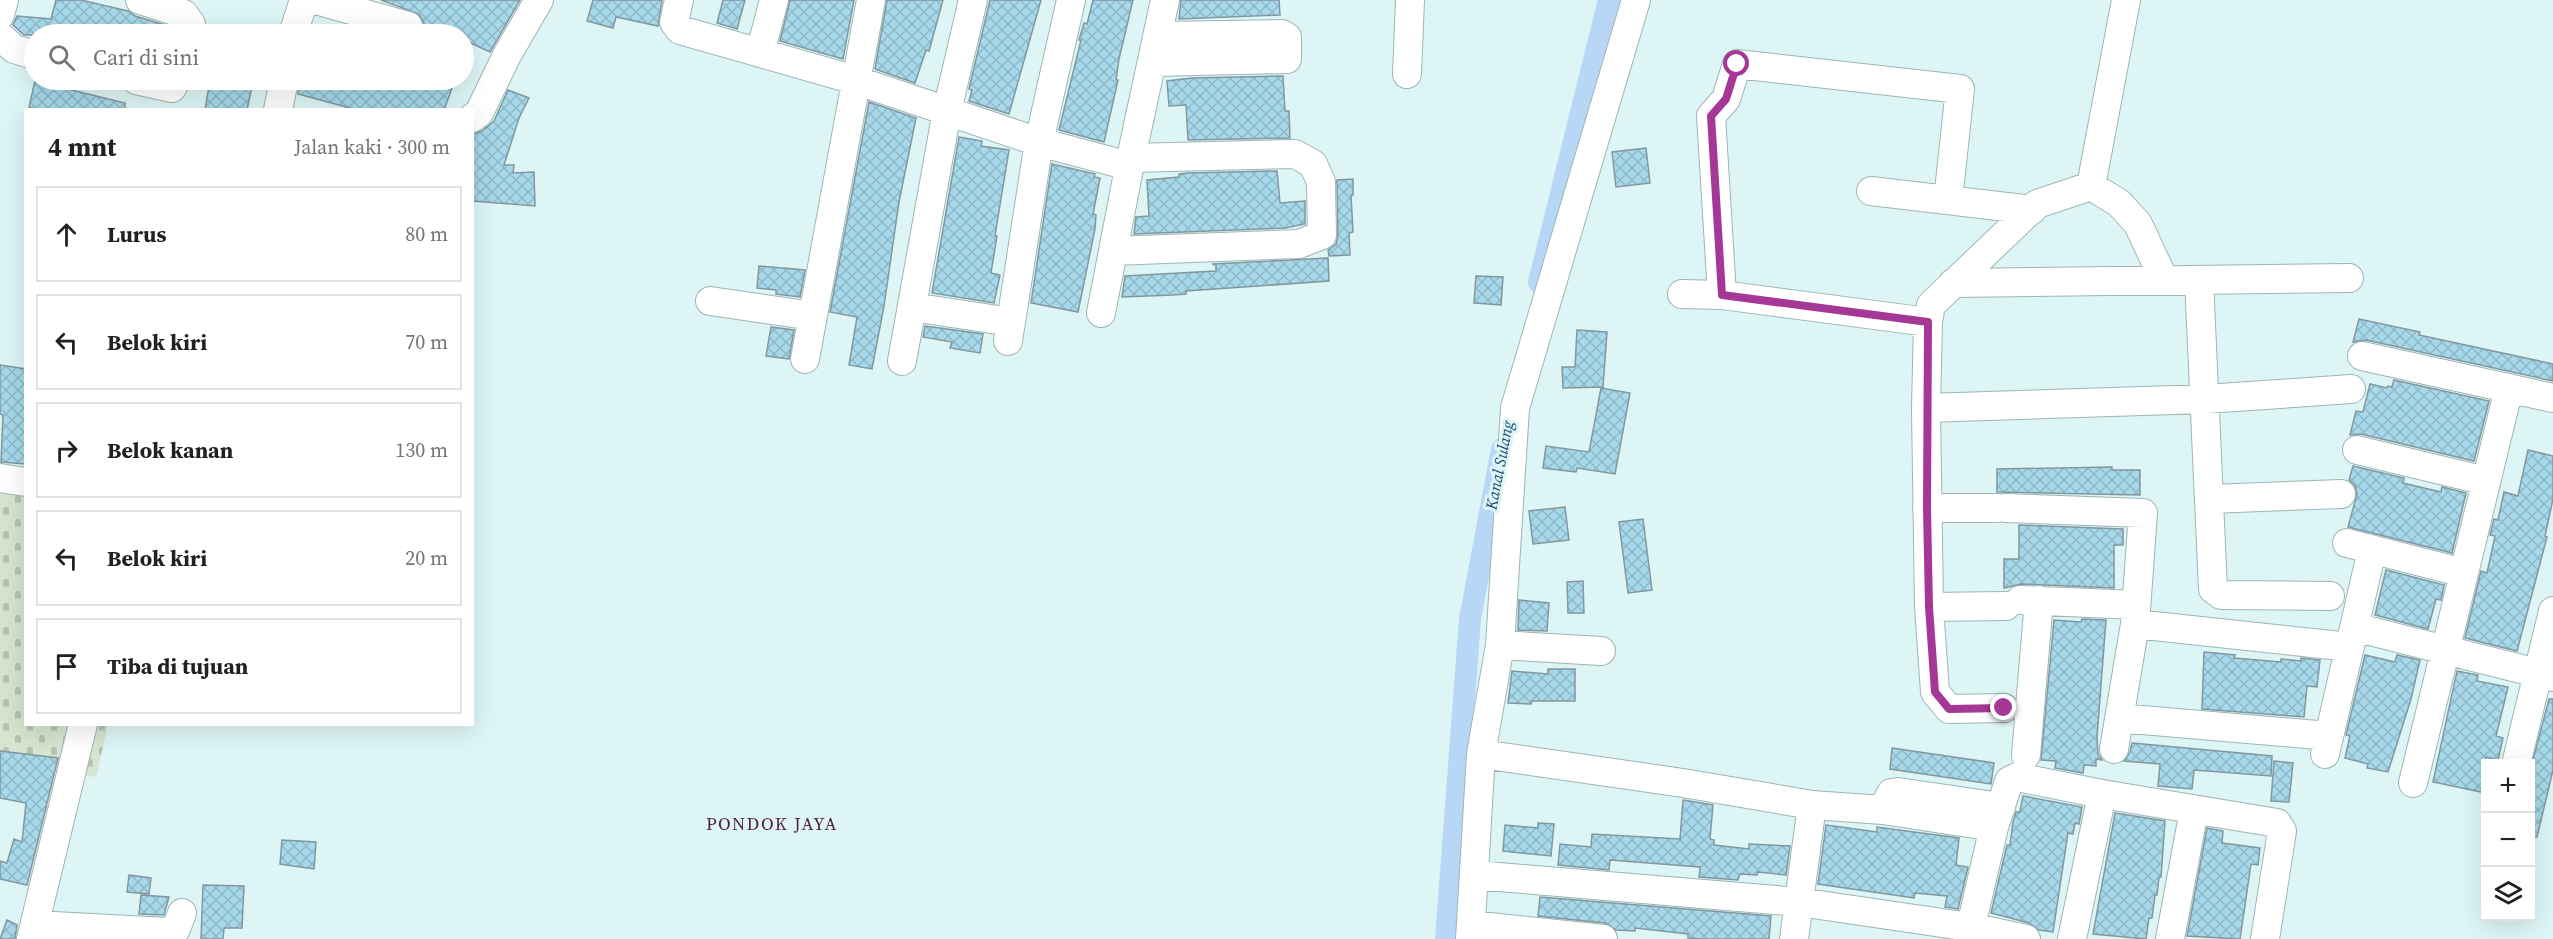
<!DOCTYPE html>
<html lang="id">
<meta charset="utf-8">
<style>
body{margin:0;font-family:"Source Serif 4",serif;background:#f6f6f6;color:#202124}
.controls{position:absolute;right:18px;bottom:18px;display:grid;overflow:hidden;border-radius:0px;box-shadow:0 6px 24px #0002}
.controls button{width:54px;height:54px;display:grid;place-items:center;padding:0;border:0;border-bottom:2px solid #e0e0e0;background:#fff;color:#202124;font:30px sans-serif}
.stop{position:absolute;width:18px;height:18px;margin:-14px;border:4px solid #a53897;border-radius:50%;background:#fff}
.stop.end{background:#a53897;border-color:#fff;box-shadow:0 2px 6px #0008}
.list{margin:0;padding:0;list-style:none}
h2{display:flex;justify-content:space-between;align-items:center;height:78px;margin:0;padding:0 24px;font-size:26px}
h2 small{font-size:20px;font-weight:400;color:#757577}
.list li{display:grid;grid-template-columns:39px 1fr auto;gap:18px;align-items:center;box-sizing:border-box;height:96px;margin:0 12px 12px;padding:0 12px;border:2px solid #e0e0e0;border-radius:0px}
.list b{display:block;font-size:22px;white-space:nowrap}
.list em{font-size:20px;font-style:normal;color:#757577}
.icon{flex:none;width:33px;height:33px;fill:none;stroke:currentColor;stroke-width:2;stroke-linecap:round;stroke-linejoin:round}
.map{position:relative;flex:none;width:2553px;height:939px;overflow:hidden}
.search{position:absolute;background:#fff;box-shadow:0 6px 24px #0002;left:24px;top:24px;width:450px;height:66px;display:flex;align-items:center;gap:15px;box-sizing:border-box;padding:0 21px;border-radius:33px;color:#757577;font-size:22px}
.panel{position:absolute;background:#fff;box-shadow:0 6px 24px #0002;left:24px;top:108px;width:450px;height:618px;border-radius:0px}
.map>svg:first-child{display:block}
.cemetery{fill:url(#cemetery-stones)}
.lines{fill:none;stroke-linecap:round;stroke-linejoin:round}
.canal{stroke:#b8d7f7;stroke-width:22}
.building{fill:url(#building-cross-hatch);stroke:#82979f;stroke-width:1.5}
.minor-casing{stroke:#9db5b4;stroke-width:30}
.minor{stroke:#fff;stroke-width:28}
.route{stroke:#a53897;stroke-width:8}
.labels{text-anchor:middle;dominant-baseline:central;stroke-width:6;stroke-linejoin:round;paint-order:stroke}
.water-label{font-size:16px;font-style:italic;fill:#1a4771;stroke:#ddf6f5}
.quarter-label{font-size:18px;letter-spacing:1.5px;fill:#521d4b;stroke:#ddf6f5}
</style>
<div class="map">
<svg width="2553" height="939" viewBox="0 0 2553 939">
<defs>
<pattern id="cemetery-stones" width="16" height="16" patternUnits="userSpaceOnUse" patternTransform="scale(1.5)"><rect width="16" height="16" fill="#d5e5cf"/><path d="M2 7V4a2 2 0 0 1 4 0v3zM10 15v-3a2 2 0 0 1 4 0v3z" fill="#b5c3b1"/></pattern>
<pattern id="building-cross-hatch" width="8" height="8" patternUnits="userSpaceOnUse" patternTransform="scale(1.5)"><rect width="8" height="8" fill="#a7d9ea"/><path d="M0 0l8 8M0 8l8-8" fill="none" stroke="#8eb9c8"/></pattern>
</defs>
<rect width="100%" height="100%" fill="#ddf6f5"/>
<!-- cemetery -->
<path class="cemetery" d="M0 472 25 476 26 724 108 725 96 777 0 762Z"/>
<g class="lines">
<!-- canal -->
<path class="canal" d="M1539 282 1609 0
M1446 939 1470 619 1502 449"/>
</g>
<!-- building -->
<path class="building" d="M56 0H81L128 11 135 16 165 25 162 34 24 35 13 25 17 16 51 19Z
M381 0H520L490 52 464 40V34H422L424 23 419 14Z
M593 0H662L658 26 616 17 613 28 587 21Z
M723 0H745L737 29 717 23Z
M790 0H854L843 59 780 41Z
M887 0H943L929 51 926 50 915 83 875 69Z
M990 0H1041L1009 114 969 101 972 90 969 89Z
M1093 0H1133L1119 59 1116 80H1118L1104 142 1059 130 1081 40H1079L1084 23 1087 24Z
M1181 0H1279L1280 15 1179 19Z
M1283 76 1285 111H1289L1290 138 1188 140 1186 105 1169 106 1167 81 1192 78Z
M210 80 253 82 247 110H205Z
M300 80H384L405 86 407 80H455L444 110H357L298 94Z
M35 81 125 103V110H39L29 107Z
M508 90 529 98 519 118 504 165H514L513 173 534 172 535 206 472 201 473 134 482 131 494 121Z
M869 102 916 118 899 202 884 306 872 369 849 365 857 317 830 312Z
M959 137 982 141 981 146 1009 150 998 217 995 236H997L991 273 1000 275 994 303 932 293Z
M1646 148 1650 183 1616 187 1612 152Z
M1052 164 1095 174 1094 177 1100 178 1093 214 1096 215 1095 229 1078 312 1031 303Z
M1277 171 1280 203 1305 201V224L1285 228 1134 234 1136 217 1149 216 1147 180 1179 177V174L1189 173Z
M1353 179V195H1351L1353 232 1349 233 1350 255 1329 256 1328 250 1336 244 1338 235 1337 180Z
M1328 258 1329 281 1186 291V294L1173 295 1122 297 1125 276 1216 271V265L1212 264Z
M759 266 805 270 800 297 776 294V290L757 288Z
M1476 276 1503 277 1501 305 1474 303Z
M2359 319 2420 332 2419 335 2553 364V381L2366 340 2353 342Z
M925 326 983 334 980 353 950 348 952 342 923 337Z
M771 327 794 330 789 359 766 356Z
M1577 330 1607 332 1603 387 1563 388 1562 367H1575Z
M0 365 26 369V464L1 462 3 415 0 414Z
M2394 380 2489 401 2474 461 2361 434 2350 435 2356 411 2363 412 2370 384 2387 388 2388 386 2392 387Z
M1601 388 1630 393 1615 474 1577 468 1576 472 1543 468 1546 446 1589 452Z
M2528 450 2553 456V499L2545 536 2547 537 2517 651 2465 638 2481 571 2487 573 2495 536 2490 535 2494 519 2498 520 2504 492 2518 496Z
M2353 466 2404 478 2403 483 2441 492 2442 487 2466 493 2452 553 2348 527 2357 494 2355 486 2349 480Z
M2112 467V470H2140V495L1997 492V469Z
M1565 507 1569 540 1533 544 1529 511Z
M1643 519 1652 590 1628 593 1619 522Z
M2019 525 2123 529V545H2114V588L2021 584 2004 588V559H2019Z
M2386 570 2444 585 2441 600 2436 599 2428 629 2375 615Z
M1583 581 1584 613H1568L1567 582Z
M1519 600 1549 603 1547 631 1518 630Z
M2082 619 2106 620 2097 737 2098 754 2102 760 2096 759V766L2084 765 2083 773 2055 768 2056 761 2041 760 2054 620 2081 622Z
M2204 652 2235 655 2234 658 2281 662V659L2301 661V658L2320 660 2317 687 2307 686 2304 717 2202 709Z
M2365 655 2395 662 2397 655 2420 660 2411 699 2388 772 2367 768 2368 764 2345 758 2350 736 2346 735Z
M1548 669H1575V701H1532L1531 704 1508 703 1512 671 1548 674Z
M2457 671 2478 675 2477 681 2508 687 2496 736 2503 738 2498 760 2486 757V793L2433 782Z
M2549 699H2553V770L2537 837 2530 836V771Z
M2132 743 2272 756 2271 776 2194 770 2192 789 2158 786 2160 764 2124 761 2130 752Z
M1892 748 1994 763 1991 784 1890 769Z
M0 751 58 758 27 885 0 879V861L7 863 14 839 22 842 26 803 0 798Z
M2274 761 2293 763 2289 802 2271 801Z
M2023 796 2082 807 2079 824 2075 823 2073 834 2068 833 2053 932 2039 930 2029 923 1991 913 2007 845H2010L2013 822 2016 812H2020Z
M1683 800 1713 805 1710 839 1714 840V845L1749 849V844L1790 846 1786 875 1758 872 1757 875 1740 874 1738 880 1699 877 1700 867 1610 860 1609 870 1558 865 1560 844 1591 847 1592 834 1680 839Z
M2115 813 2165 821 2161 877H2159L2157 895H2155L2152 918H2149L2146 939 2093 934Z
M1538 823 1554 824 1551 856 1503 851 1505 825 1538 828Z
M1826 825 1877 832V827L1959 838 1956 865 1968 867 1958 909 1945 907 1947 896 1915 893 1914 898 1818 884Z
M2207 828 2223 831 2222 843 2260 848 2258 865 2251 864 2240 939 2187 936Z
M282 840 316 842 314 869 280 864Z
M129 875 151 878 149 894 127 892Z
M203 885 244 886 242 928H224L223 939H201Z
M141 895 169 897 164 915 139 914Z
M1540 897 1771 916 1769 939H1702L1688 938V934L1671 932 1635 928V931L1616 930 1605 923 1538 916Z
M7 920 17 925 15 939H0Z"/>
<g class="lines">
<!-- minor casing -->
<g class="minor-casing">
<path id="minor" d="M140 0 184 14 191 24 188 34
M316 0 408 26
M679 0 674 22 680 30 855 80 1039 142 1129 166
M0 15 4 0
M293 34 304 0
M0 36 14 49 34 55
M760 53 774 0
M1153 62 1287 59V37L1282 34 1159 36
M1407 74 1410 0
M136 80 172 88 176 80
M278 110 284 80
M472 118 479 113 507 55 539 0
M2091 186 2126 0
M1871 191 2032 210
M1113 251 1299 244 1322 235 1321 182 1313 164 1295 154 1131 158
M2199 280 2213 589 2221 595 2330 596
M1953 283 2349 278
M1682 294 1722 295 1928 322
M1722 295 1711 116 1726 99 1737 64 1960 89 1948 200
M710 301 813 316
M912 307 1011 322
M1101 313 1131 158 1165 0
M1008 341 1039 142 1071 0
M2362 356 2553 398
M805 359 871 0
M902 361 947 111 973 0
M1926 408 2206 399 2351 389
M2357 450 2486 481
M0 478 26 482
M2210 499 2341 494
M1927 508H1997
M2006 508 2143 513 2135 624 2114 749
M2347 543 2464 573
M2020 600 2136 605
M1929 607 2006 606
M2135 624 2350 647
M2354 627 2553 677
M1500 645 1601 651
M2004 708 1949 709 1935 692 1929 607 1926 408 1928 322 1931 305 2037 204 2091 186 2119 203 2138 224 2164 280
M2119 718 2329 736
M1481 754 1683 783 1812 805 1883 810 1994 827
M2325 754 2372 550
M2026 755 2039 600
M2516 764 2553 611
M2413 783 2509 388
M1883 810 1891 793 1898 792 2001 807
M1475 875 1799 902 1970 927 2026 939
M35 925 167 932 176 929 182 913
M1471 925 1603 939
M31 939 83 724
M1470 939 1481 754 1500 645 1515 408 1636 0
M1794 939 1812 805
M1968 939 1994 827 2009 781 2017 777 2102 794 2277 823 2282 831 2265 939
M2072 939 2102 794
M2170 939 2194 810"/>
</g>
<!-- minor -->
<use href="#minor" class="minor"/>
</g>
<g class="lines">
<!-- route -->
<path class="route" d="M1737 64 1726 99 1711 116 1722 295 1928 322 1927 508 1929 607 1935 692 1949 709 2004 708"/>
</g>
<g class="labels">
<!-- water labels -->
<g class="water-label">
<text transform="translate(1499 465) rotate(-79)">Kanal Sulang</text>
</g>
<!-- quarter labels -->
<g class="quarter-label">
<text x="772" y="823">PONDOK JAYA</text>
</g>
</g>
</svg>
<div class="controls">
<button>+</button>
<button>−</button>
<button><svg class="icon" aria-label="layers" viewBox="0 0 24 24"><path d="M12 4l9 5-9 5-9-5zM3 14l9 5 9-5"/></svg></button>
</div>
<div class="stop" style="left:1737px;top:64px"></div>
<div class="stop end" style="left:2004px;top:708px"></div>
<div class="search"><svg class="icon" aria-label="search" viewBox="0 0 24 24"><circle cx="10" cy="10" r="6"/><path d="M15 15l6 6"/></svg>Cari di sini</div>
<section class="panel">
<h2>4 mnt<small>Jalan kaki · 300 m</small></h2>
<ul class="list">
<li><svg class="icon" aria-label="ahead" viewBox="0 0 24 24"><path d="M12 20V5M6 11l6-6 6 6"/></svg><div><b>Lurus</b></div><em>80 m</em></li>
<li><svg class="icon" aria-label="left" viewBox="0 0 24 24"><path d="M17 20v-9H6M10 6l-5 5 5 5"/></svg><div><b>Belok kiri</b></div><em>70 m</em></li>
<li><svg class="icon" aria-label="right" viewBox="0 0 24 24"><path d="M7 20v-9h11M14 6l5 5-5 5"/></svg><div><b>Belok kanan</b></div><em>130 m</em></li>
<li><svg class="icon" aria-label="left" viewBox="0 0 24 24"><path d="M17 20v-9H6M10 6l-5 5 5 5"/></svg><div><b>Belok kiri</b></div><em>20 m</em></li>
<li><svg class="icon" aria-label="arrive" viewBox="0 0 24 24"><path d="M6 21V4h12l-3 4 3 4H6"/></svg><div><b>Tiba di tujuan</b></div></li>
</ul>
</section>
</div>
